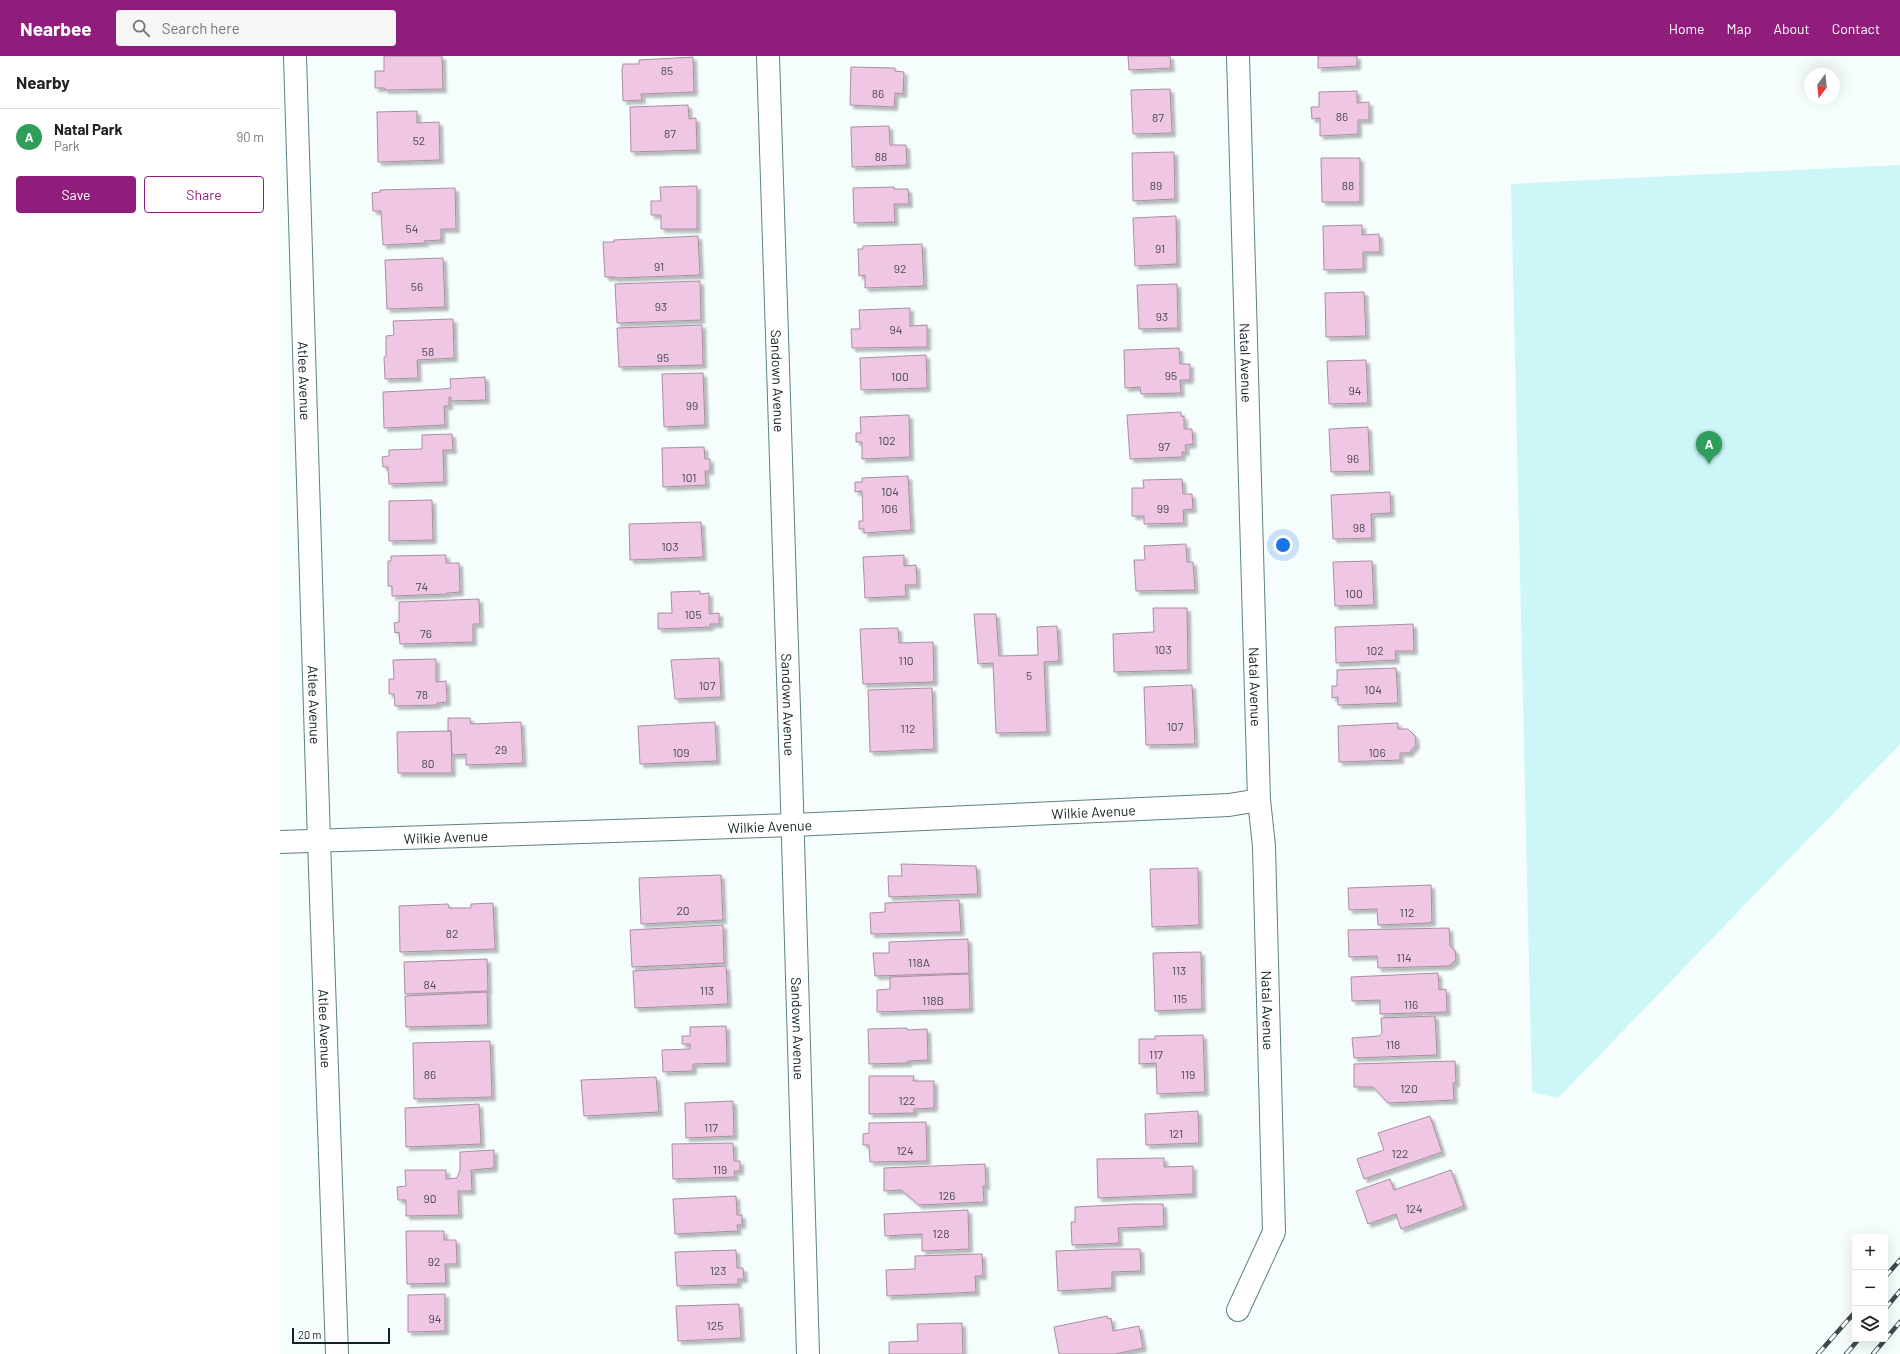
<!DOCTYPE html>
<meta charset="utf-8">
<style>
body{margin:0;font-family:Barlow,sans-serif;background:#f6f6f6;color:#222}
.controls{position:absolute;right:12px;bottom:12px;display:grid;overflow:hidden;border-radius:4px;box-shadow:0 4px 16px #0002}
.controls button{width:36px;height:36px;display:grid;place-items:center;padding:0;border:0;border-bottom:1px solid #e0e0e0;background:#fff;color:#222;font:20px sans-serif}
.compass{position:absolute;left:1524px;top:12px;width:36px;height:36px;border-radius:50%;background:#fff;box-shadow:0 4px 16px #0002;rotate:195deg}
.scale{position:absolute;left:12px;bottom:10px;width:98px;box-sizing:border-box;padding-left:4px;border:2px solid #122122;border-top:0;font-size:11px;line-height:14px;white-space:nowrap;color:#122122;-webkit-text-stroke:3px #fff;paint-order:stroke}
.you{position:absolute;left:1003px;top:489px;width:14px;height:14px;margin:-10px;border:3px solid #fff;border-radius:50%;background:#1a73e8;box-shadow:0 0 0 6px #1a73e833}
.badge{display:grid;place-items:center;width:26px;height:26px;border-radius:50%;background:#901c7c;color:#fff;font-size:13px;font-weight:700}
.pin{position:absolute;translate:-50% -33px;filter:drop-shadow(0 1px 2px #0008)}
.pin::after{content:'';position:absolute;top:21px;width:14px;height:12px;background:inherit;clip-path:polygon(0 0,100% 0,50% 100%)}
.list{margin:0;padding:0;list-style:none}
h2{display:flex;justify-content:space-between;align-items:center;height:52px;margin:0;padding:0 16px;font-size:17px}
h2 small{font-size:13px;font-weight:400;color:#767676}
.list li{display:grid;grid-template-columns:26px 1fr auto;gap:12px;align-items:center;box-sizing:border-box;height:56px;padding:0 16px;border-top:1px solid #e0e0e0}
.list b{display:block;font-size:15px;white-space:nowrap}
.list p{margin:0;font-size:13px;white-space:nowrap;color:#767676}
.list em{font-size:13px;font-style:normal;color:#767676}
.actions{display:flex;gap:8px;padding:12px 16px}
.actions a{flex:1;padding:9px 0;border:1px solid #901c7c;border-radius:4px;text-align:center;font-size:14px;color:#901c7c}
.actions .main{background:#901c7c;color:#fff}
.icon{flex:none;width:22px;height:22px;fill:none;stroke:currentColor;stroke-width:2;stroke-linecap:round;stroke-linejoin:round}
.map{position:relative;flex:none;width:1620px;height:1298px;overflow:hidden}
header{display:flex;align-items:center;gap:24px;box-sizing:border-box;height:56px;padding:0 20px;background:#901c7c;color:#fff}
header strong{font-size:19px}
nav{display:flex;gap:22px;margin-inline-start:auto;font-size:14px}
.search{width:280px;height:36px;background:#f6f6f6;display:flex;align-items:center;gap:10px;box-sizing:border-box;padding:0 14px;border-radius:4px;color:#767676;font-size:15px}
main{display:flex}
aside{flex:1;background:#fff}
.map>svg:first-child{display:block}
.green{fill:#ccf6f8}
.building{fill:#efc7e4;stroke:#a88ea0;filter:url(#shadow)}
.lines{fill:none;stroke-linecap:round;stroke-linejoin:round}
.minor-casing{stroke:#5e8183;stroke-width:24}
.minor{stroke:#fff;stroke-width:22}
.rail-casing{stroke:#3d4b4c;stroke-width:4.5}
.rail{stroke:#fff;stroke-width:3;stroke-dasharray:9;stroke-linecap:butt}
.labels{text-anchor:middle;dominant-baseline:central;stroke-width:3;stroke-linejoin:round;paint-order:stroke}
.number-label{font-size:12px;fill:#494a52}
.street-label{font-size:14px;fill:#122122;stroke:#fff}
</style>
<header>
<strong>Nearbee</strong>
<div class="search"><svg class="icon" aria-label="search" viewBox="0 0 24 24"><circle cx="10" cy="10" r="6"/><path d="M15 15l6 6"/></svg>Search here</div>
<nav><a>Home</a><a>Map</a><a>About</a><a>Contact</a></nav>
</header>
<main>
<aside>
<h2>Nearby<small></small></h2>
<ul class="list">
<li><span class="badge" style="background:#2e9e5b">A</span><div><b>Natal Park</b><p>Park</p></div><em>90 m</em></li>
</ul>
<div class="actions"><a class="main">Save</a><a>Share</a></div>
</aside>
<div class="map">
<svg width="1620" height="1298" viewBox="0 0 1620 1298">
<defs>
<filter id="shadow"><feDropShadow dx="3.5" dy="3.5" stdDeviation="1" flood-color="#0004"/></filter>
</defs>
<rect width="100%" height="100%" fill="#f5fdfd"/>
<!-- green -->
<path class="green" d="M1620 109V688L1278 1042 1252 1036 1231 128Z"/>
<!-- building -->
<path class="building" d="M104 0H162L163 33 105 34V32H95V15H104Z
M848 0H890L891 12 849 14Z
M1038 0H1077V10L1038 12Z
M413 1 414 36 361 38 362 44 343 45 342 14 343 8H359V4Z
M571 11 615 12V15L624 16 623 38 615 37 614 51 570 49Z
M890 33 892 77 853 78 851 34Z
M1077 35V47L1089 46V64H1078V78L1040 80V62L1032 63 1031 51H1039V36Z
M408 49 409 63 416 62 417 94 351 96 350 51Z
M137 55V67L159 66 160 104 98 106 97 56Z
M609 70 610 89H626L627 109 572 111 571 71Z
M894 96 895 143 853 145 852 97Z
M1041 102H1080V146H1042Z
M417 130V173H381V159H371V145H381L380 131Z
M614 131V133H628L629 148H614L615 166 574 167 573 132Z
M175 132 176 173H161V184L144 185 145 187 103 189 101 155H93L92 137 100 136V134Z
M896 160 897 208 855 210 853 162Z
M1082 169V179L1099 178 1100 196H1083V213L1044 214 1043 170Z
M418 180 420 219 335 222V221H325L323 186H334V184Z
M642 188 644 230 585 232V219L579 220 578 193H583V190Z
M163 202 165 251 107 253 105 204Z
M420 225 421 264 337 267 335 228Z
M897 228 898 272 859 273 857 229Z
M1084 236 1086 280 1046 281 1045 237Z
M630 252V270L647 269V291L572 292 571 273H580L579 254Z
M173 263 174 302 137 304 138 322 105 323 104 301H106V280L114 279 113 265Z
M422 269 423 309 339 311 337 272Z
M899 292 900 308H910V324H900L901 337 861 338 860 331 845 332 844 294Z
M646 299 647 332 581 334 580 302Z
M1086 304 1088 347 1049 348 1047 305Z
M423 317 425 369 384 371 382 318Z
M205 321 206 344 171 345V341H169V350H164L165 369 104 372 103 336 163 333 171 332 170 323Z
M901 356V360L904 361V373H912L913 388 905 389 906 396H902V401L850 403 847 359Z
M629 359 630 401 582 403V386H576V377H581L580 361Z
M1088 371 1090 415 1051 416 1049 373Z
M172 378 173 394H163L164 426 109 428 108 411H103L102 401 109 400V394L142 393V379Z
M424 391 425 403H430V415H425L426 429 383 431 382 392Z
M628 420 631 474 584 477V473H579V465H583L582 435 575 436V426H582V422Z
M902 423 903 438H912L913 453 903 454 904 467 864 468V460H852V432H864L863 424Z
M1110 436 1111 457 1091 458 1092 482 1053 483 1051 439Z
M152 444 153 484 109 485V445Z
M421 466 423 501 350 504 349 468Z
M906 488 907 506H913L915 534 856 535 854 504H865L864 490Z
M166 499V507H179L180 536 167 537V538L112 540V530H108V505H111V500Z
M624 499V510L636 509 637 529H625L626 540 585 542 583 501Z
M1092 505 1094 549 1055 550 1053 506Z
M420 535V538L429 537V558L439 557V568H430V571L378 573V557H392L391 536Z
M199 543 200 568H193V586L120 588 119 576 115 577 114 567 119 566V546Z
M873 552H907L908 614 834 616 833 578 874 576Z
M694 558H716L719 600 758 599 757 571 777 570 779 605 764 606 767 676 716 677 713 607 698 608Z
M1133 568 1134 595H1115L1116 604 1056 607 1055 571Z
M618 572 619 587 653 586 654 626 583 628 580 573Z
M439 602 441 641 395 643 391 604Z
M156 603V626L166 625 167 646 157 647V649L115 650 114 638H109V623H114L113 604Z
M1116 612 1118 647 1058 649V641L1052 642V630H1057V614Z
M912 629 915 688 866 689 864 631Z
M652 632 654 693 590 696 588 634Z
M168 662H190L191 668 241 666 243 707 186 709V698L172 699 171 675H168Z
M435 666 437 705 360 708 358 670Z
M1118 667V673H1128L1135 680 1136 689 1129 697H1120V704L1059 706 1058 670Z
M171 675 172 717H118L117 676Z
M621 808 696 810 698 838 609 841 608 820H622Z
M918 812 919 869 872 871 870 813Z
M441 819 443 864 361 868 359 822Z
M1151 829 1152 866 1147 867 1098 869 1097 853 1069 854 1068 832Z
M679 844 681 876 591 878 590 857 605 856V847Z
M213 847 215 893 120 896 119 850 168 848 169 852H191V848Z
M443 869 444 907 352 911 350 874Z
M1169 872 1170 890 1175 895 1176 904 1169 910 1098 912 1097 900 1069 901 1068 874Z
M688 883 689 917 595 920 593 897H609V886Z
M921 896 922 953 875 955 873 897Z
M207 903 208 935 125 938 124 906Z
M446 910 448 948 355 952 353 915Z
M1158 917 1159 934 1166 933 1167 956 1100 958V944L1072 945 1071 921Z
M689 918 690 953 597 956V934L610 933V921Z
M207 936 208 969 126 971 125 940Z
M1155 960 1157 999 1074 1002 1072 982 1099 980 1102 977 1101 962Z
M446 970 447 1007 413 1008V1015L383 1016 382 994 410 993V988H402V980H410V971Z
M627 972V974L647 973 648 1004 628 1005V1007L589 1008 588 973Z
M923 979 925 1036 877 1038 876 1007 859 1008V983H875V980Z
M210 985 212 1041 134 1043 133 987Z
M1175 1005 1176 1027H1173L1174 1044 1108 1047 1093 1031H1074V1008Z
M589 1020H634L633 1025H654V1052L634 1053V1057L589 1058Z
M376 1021 379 1056 304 1060 301 1024Z
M453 1045 454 1080 406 1082 405 1047Z
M199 1048 201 1088 126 1091 125 1052Z
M918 1055 919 1087 866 1089 865 1058Z
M1150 1060 1162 1096 1084 1123 1077 1103 1104 1094 1098 1077Z
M646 1066 647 1105 590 1106 589 1089H583V1078L589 1077V1067Z
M453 1087 454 1105H460V1115H454L455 1121 393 1123 392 1088Z
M214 1094V1112L191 1114 192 1135H178L179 1159 126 1160V1144H118L117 1131 126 1130 125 1114H166V1123L177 1122 180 1114V1096Z
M884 1102V1111L913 1110V1138L818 1142 817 1103Z
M705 1108 706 1130H703L704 1146 639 1149 621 1134 604 1135V1112Z
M1171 1114 1184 1150 1121 1173 1116 1158 1088 1168 1076 1135 1110 1123 1114 1134Z
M456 1140 457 1159H462V1169H457L458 1175 395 1178 393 1143Z
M854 1148H883L884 1170 838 1172 839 1187 792 1189 791 1166H795V1151Z
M688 1154 689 1193 642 1195V1178L605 1180 604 1158Z
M126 1175H164V1184H176L177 1208H165L166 1227 127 1228Z
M831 1193H860L861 1215 832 1216V1232L778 1235 776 1195Z
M456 1194 457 1212H463L464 1223H458V1228L397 1230 395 1196Z
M702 1198 703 1220H695L696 1236 607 1240 606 1214 635 1213V1200Z
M165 1238V1275L128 1276V1239Z
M459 1248 461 1282 398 1285 396 1250Z
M827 1260 828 1263 831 1262 833 1275 859 1270 863 1292 835 1298H779L774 1271Z
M682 1267 683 1298H609V1286L638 1285 637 1268Z"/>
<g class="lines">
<!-- minor casing -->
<g class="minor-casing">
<g id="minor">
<path id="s1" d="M15 0 39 785 57 1298"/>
<path id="s2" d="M488 0 511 715 528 1298"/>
<path id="s3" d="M958 0 979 744 984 790 994 1176 958 1254"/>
<path id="s4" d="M0 786 513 769 949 749 979 744"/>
</g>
</g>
<!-- minor -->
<use href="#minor" class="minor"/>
<!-- rail casing -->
<g class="rail-casing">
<path id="rail" d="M1605 1221 1620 1204
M1605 1253 1620 1235
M1538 1298 1575 1256
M1566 1298 1579 1283
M1593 1298 1620 1266"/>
</g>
<!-- rail -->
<use href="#rail" class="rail"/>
</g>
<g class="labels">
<!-- number labels -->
<g class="number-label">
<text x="387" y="14">85</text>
<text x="598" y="37">86</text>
<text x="1062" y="60">86</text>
<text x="878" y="61">87</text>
<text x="390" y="77">87</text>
<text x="139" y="84">52</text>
<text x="601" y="100">88</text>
<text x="876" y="129">89</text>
<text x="1068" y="129">88</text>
<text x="132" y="172">54</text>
<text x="880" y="192">91</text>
<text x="379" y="210">91</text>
<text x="620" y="212">92</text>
<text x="137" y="230">56</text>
<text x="381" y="250">93</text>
<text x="882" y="260">93</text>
<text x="616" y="273">94</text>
<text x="148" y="295">58</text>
<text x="383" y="301">95</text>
<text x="891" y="319">95</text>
<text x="620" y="320">100</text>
<text x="1075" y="334">94</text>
<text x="412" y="349">99</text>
<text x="607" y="384">102</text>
<text x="884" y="390">97</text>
<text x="1073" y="402">96</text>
<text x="409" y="421">101</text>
<text x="610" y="435">104</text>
<text x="609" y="452">106</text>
<text x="883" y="452">99</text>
<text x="1079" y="471">98</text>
<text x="390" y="490">103</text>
<text x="142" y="530">74</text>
<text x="1074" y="537">100</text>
<text x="413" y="558">105</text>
<text x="146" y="577">76</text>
<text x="883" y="593">103</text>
<text x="1095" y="594">102</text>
<text x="626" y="604">110</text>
<text x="749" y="619">5</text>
<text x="427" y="629">107</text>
<text x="1093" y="633">104</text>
<text x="142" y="638">78</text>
<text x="895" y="670">107</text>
<text x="628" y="672">112</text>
<text x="221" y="693">29</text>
<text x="401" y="696">109</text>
<text x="1097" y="696">106</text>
<text x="148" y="707">80</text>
<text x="403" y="854">20</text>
<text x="1127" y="856">112</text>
<text x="172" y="877">82</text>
<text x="1124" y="901">114</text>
<text x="639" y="906">118A</text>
<text x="899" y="914">113</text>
<text x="150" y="928">84</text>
<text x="427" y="934">113</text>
<text x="900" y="942">115</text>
<text x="653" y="944">118B</text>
<text x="1131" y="948">116</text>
<text x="1113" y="988">118</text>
<text x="876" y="998">117</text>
<text x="150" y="1018">86</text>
<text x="908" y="1018">119</text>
<text x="1129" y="1032">120</text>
<text x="627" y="1044">122</text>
<text x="431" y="1071">117</text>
<text x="896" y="1077">121</text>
<text x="625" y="1094">124</text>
<text x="1120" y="1097">122</text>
<text x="440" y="1113">119</text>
<text x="667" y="1139">126</text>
<text x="150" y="1142">90</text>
<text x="1134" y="1152">124</text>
<text x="661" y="1177">128</text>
<text x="154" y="1205">92</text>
<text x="438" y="1214">123</text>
<text x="155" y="1262">94</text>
<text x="435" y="1269">125</text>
</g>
<!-- street labels -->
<g class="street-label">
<text stroke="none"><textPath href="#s3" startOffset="307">Natal Avenue</textPath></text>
<text stroke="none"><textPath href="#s1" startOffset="325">Atlee Avenue</textPath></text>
<text stroke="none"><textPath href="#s2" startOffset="325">Sandown Avenue</textPath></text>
<text stroke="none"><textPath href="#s3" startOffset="631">Natal Avenue</textPath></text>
<text stroke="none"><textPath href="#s1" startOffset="649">Atlee Avenue</textPath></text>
<text stroke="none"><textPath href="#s2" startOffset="649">Sandown Avenue</textPath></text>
<text stroke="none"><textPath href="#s4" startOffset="814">Wilkie Avenue</textPath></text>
<text stroke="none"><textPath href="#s4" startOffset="490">Wilkie Avenue</textPath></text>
<text stroke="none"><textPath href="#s4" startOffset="166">Wilkie Avenue</textPath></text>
<text stroke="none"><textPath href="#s3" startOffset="955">Natal Avenue</textPath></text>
<text stroke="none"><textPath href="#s1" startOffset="973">Atlee Avenue</textPath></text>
<text stroke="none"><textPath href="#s2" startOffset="973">Sandown Avenue</textPath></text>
</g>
</g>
</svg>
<div class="controls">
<button>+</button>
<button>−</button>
<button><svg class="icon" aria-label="layers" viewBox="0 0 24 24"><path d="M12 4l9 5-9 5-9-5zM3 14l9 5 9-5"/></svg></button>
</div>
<svg class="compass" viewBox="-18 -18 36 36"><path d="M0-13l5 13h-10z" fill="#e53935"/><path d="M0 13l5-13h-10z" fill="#767676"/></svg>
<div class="scale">20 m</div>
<div class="you"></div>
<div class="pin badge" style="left:1429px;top:408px;background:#2e9e5b">A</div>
</div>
</main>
